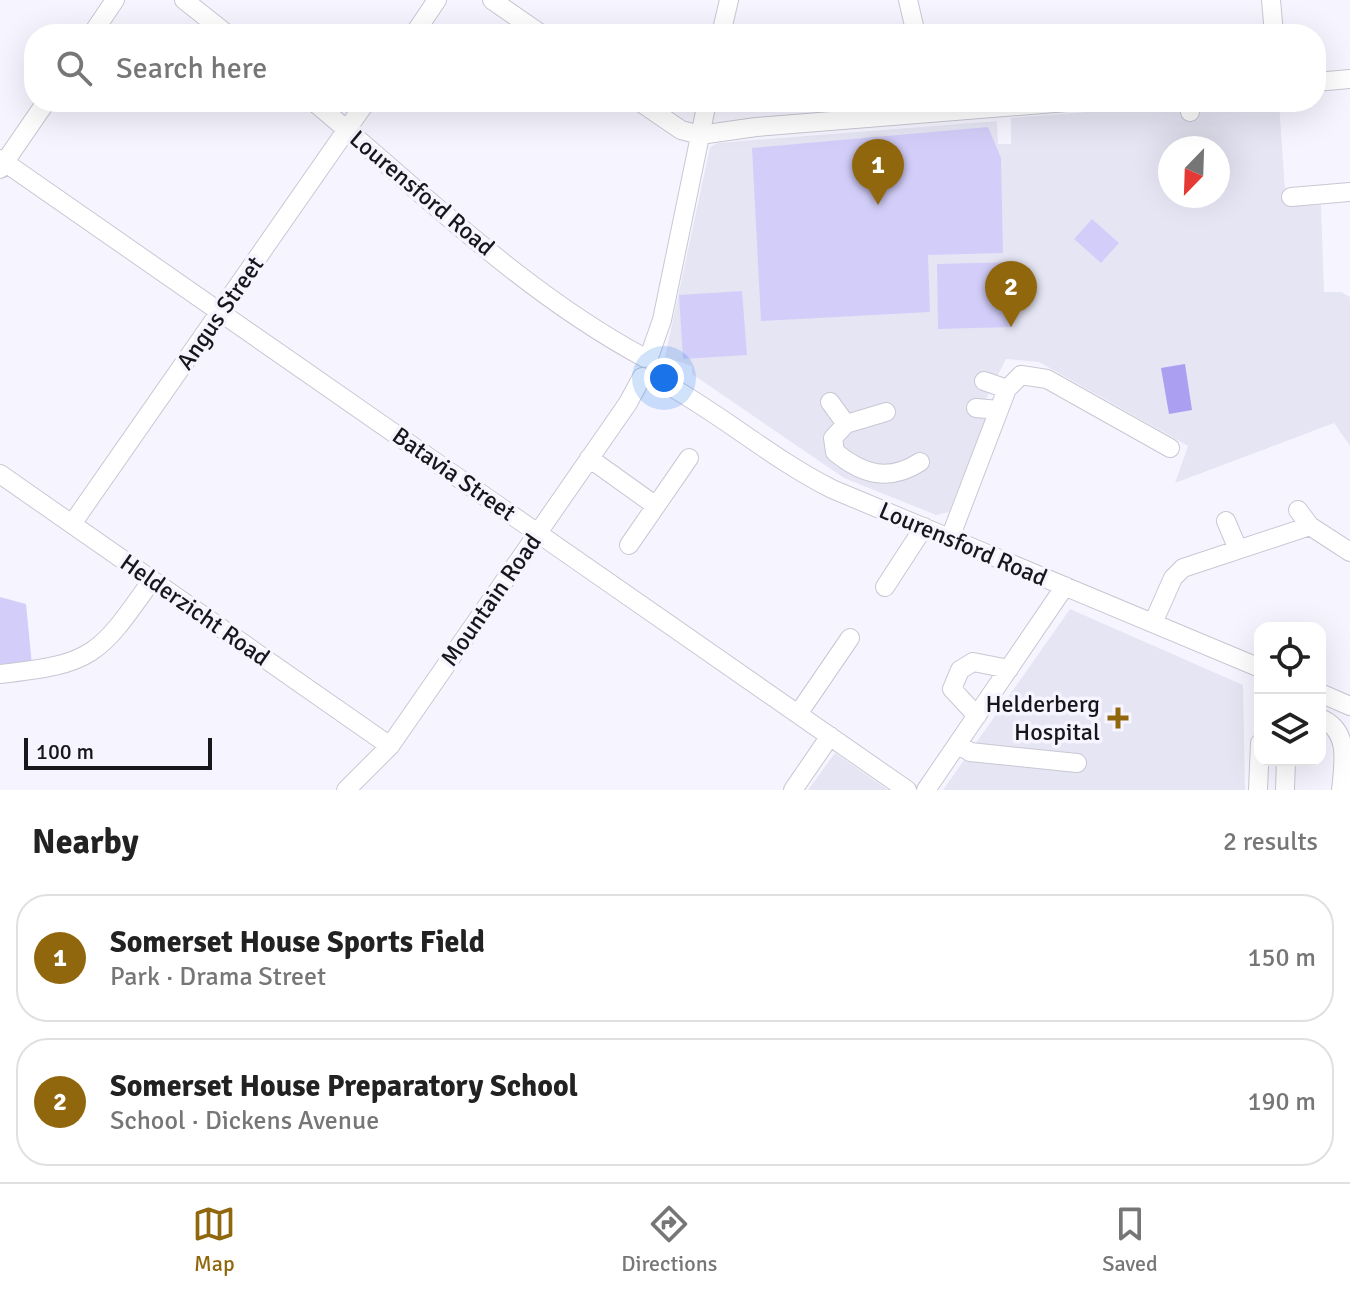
<!DOCTYPE html>
<meta charset="utf-8">
<style>
body{margin:0;font-family:Signika,sans-serif;background:#f6f6f6;color:#222}
.controls{position:absolute;right:24px;bottom:24px;display:grid;overflow:hidden;border-radius:16px;box-shadow:0 8px 32px #0002}
.controls button{width:72px;height:72px;display:grid;place-items:center;padding:0;border:0;border-bottom:2px solid #e0e0e0;background:#fff;color:#222;font:40px sans-serif}
.compass{position:absolute;left:1158px;top:136px;width:72px;height:72px;border-radius:50%;background:#fff;box-shadow:0 8px 32px #0002;rotate:203deg}
.scale{position:absolute;left:24px;bottom:20px;width:188px;box-sizing:border-box;padding-left:8px;border:4px solid #17161a;border-top:0;font-size:22px;line-height:28px;white-space:nowrap;color:#17161a;-webkit-text-stroke:6px #f6f5ff;paint-order:stroke}
.you{position:absolute;left:664px;top:378px;width:28px;height:28px;margin:-20px;border:6px solid #fff;border-radius:50%;background:#1a73e8;box-shadow:0 0 0 12px #1a73e833}
.badge{display:grid;place-items:center;width:52px;height:52px;border-radius:50%;background:#90670d;color:#fff;font-size:26px;font-weight:700}
.pin{position:absolute;translate:-50% -66px;filter:drop-shadow(0 2px 4px #0008)}
.pin::after{content:'';position:absolute;top:42px;width:28px;height:24px;background:inherit;clip-path:polygon(0 0,100% 0,50% 100%)}
.list{margin:0;padding:0;list-style:none}
h2{display:flex;justify-content:space-between;align-items:center;height:104px;margin:0;padding:0 32px;font-size:34px}
h2 small{font-size:26px;font-weight:400;color:#767676}
.list li{display:grid;grid-template-columns:52px 1fr auto;gap:24px;align-items:center;box-sizing:border-box;height:128px;margin:0 16px 16px;padding:0 16px;border:2px solid #e0e0e0;border-radius:32px}
.list b{display:block;font-size:30px;white-space:nowrap}
.list p{margin:0;font-size:26px;white-space:nowrap;color:#767676}
.list em{font-size:26px;font-style:normal;color:#767676}
.icon{flex:none;width:44px;height:44px;fill:none;stroke:currentColor;stroke-width:2;stroke-linecap:round;stroke-linejoin:round}
.map{position:relative;flex:none;width:1350px;height:790px;overflow:hidden}
.search{position:absolute;background:#fff;box-shadow:0 8px 32px #0002;left:24px;right:24px;top:24px;height:88px;display:flex;align-items:center;gap:20px;box-sizing:border-box;padding:0 28px;border-radius:32px;color:#767676;font-size:30px}
.sheet{height:392px;background:#fff}
nav{display:flex;justify-content:space-around;align-items:center;box-sizing:border-box;height:112px;border-top:2px solid #e0e0e0;background:#fff;font-size:22px;color:#767676}
nav a{display:grid;justify-items:center;gap:4px}
nav .on{color:#90670d}
.map>svg:first-child{display:block}
.built{fill:#e6e5f4;fill-rule:evenodd}
.green{fill:#d3cef9}
.water{fill:#ab9ff2}
.lines{fill:none;stroke-linecap:round;stroke-linejoin:round}
.minor-casing{stroke:#c8c7d3;stroke-width:20}
.minor{stroke:#fff;stroke-width:18}
.poi-dot{fill:#90670d;stroke:#f6f5ff;stroke-width:3}
.labels{text-anchor:middle;dominant-baseline:central;stroke-width:7;stroke-linejoin:round;paint-order:stroke}
.street-label{font-size:24px;fill:#17161a;stroke:#f6f5ff}
.poi-label{font-size:24px;fill:#17161a;stroke:#f6f5ff;text-anchor:end}
</style>
<div class="map">
<svg width="1350" height="790" viewBox="0 0 1350 790">
<rect width="100%" height="100%" fill="#f6f5ff"/>
<!-- built -->
<path class="built" d="M1243 102H1279L1286 206 1321 205 1324 292H1341L1350 297V446L1334 423 1175 483 1188 446 1039 362 1006 359 980 411 987 416 949 512 936 515 844 478 692 374V366L665 357 710 147 718 143 997 121 998 144H1011V118L1177 105 1178 112 1199 111V105ZM1170 148H1218V196H1170Z
M1070 609 1243 685 1245 790H943Z
M835 753 888 790H808Z"/>
<!-- green -->
<path class="green" d="M988 127 1001 158 1003 253 928 255 930 312 761 321 752 148Z
M1092 219 1119 243 1101 263 1074 239Z
M1012 262 1013 327 938 329 937 264Z
M742 291 747 355 683 359 679 295Z
M0 597 26 604 32 665 0 668Z"/>
<!-- water -->
<path class="water" d="M1185 364 1192 410 1169 414 1161 368Z"/>
<g class="lines">
<!-- minor casing -->
<g class="minor-casing">
<path id="minor" d="M184 0 227 34
M492 0 541 34
M908 0 916 34
M1271 0 1274 34
M92 34 115 0
M414 34 437 0
M721 34 729 0
M1316 82 1350 79
M314 102C421 191 522 292 645 358
M640 102 681 130 700 135 756 127 1067 102
M1189 102 1190 112
M0 159 907 790
M0 169 46 102
M1291 197 1350 192
M649 357 662 320 707 102
M657 379C718 411 770 458 832 489L1260 668
M984 381 1007 389
M830 402 846 424
M976 408 999 410
M886 412 846 424 833 438 835 452C863 475 889 482 920 462
M589 458 656 506
M0 474 390 746
M1298 510 1310 526 1350 552
M1226 521 1237 547
M72 524 366 102
M950 538 1007 389 1021 375 1047 379 1170 448
M629 545 689 458
M885 587 924 527
M1153 623 1173 578 1183 568 1310 526
M0 674C94 664 99 655 152 580
M1320 693 1350 706
M798 714 850 638
M977 716 952 689 960 670 973 662 1009 669
M1320 718C1350 730 1344 762 1341 790
M958 744 970 752 1077 763
M346 790 390 746 628 403 642 377
M793 790 830 736
M926 790 1065 586
M1258 790 1260 743
M1285 790 1286 760"/>
</g>
<!-- minor -->
<use href="#minor" class="minor"/>
</g>
<!-- markers -->
<path class="poi-dot" d="M1114 706h8v8h8v8h-8v8h-8v-8h-8v-8h8z"/>
<g class="labels">
<!-- street labels -->
<g class="street-label">
<text transform="translate(422 193) rotate(40)">Lourensford Road</text>
<text transform="translate(220 313) rotate(-55)">Angus Street</text>
<text transform="translate(454 474) rotate(35)">Batavia Street</text>
<text transform="translate(963 544) rotate(23)">Lourensford Road</text>
<text transform="translate(491 600) rotate(-55)">Mountain Road</text>
<text transform="translate(195 610) rotate(35)">Helderzicht Road</text>
</g>
<!-- poi labels -->
<g class="poi-label">
<text x="1100" y="704">Helderberg<tspan x="1100" dy="28">Hospital</tspan></text>
</g>
</g>
</svg>
<div class="controls">
<button><svg class="icon" aria-label="locate" viewBox="0 0 24 24"><circle cx="12" cy="12" r="6"/><path d="M12 2v4M12 18v4M2 12h4M18 12h4"/></svg></button>
<button><svg class="icon" aria-label="layers" viewBox="0 0 24 24"><path d="M12 4l9 5-9 5-9-5zM3 14l9 5 9-5"/></svg></button>
</div>
<svg class="compass" viewBox="-18 -18 36 36"><path d="M0-13l5 13h-10z" fill="#e53935"/><path d="M0 13l5-13h-10z" fill="#767676"/></svg>
<div class="scale">100 m</div>
<div class="you"></div>
<div class="pin badge" style="left:878px;top:205px">1</div>
<div class="pin badge" style="left:1011px;top:327px">2</div>
<div class="search"><svg class="icon" aria-label="search" viewBox="0 0 24 24"><circle cx="10" cy="10" r="6"/><path d="M15 15l6 6"/></svg>Search here</div>
</div>
<section class="sheet">
<h2>Nearby<small>2 results</small></h2>
<ul class="list">
<li><span class="badge">1</span><div><b>Somerset House Sports Field</b><p>Park · Drama Street</p></div><em>150 m</em></li>
<li><span class="badge">2</span><div><b>Somerset House Preparatory School</b><p>School · Dickens Avenue</p></div><em>190 m</em></li>
</ul>
</section>
<nav>
<a class="on"><svg class="icon" aria-label="map" viewBox="0 0 24 24"><path d="M3 6l6-2 6 2 6-2v14l-6 2-6-2-6 2zM9 4v14M15 6v14"/></svg>Map</a>
<a><svg class="icon" aria-label="directions" viewBox="0 0 24 24"><path d="M12 3l9 9-9 9-9-9zM9 14v-3h6M13 9l2 2-2 2"/></svg>Directions</a>
<a><svg class="icon" aria-label="saved" viewBox="0 0 24 24"><path d="M7 4h10v16l-5-4-5 4z"/></svg>Saved</a>
</nav>
